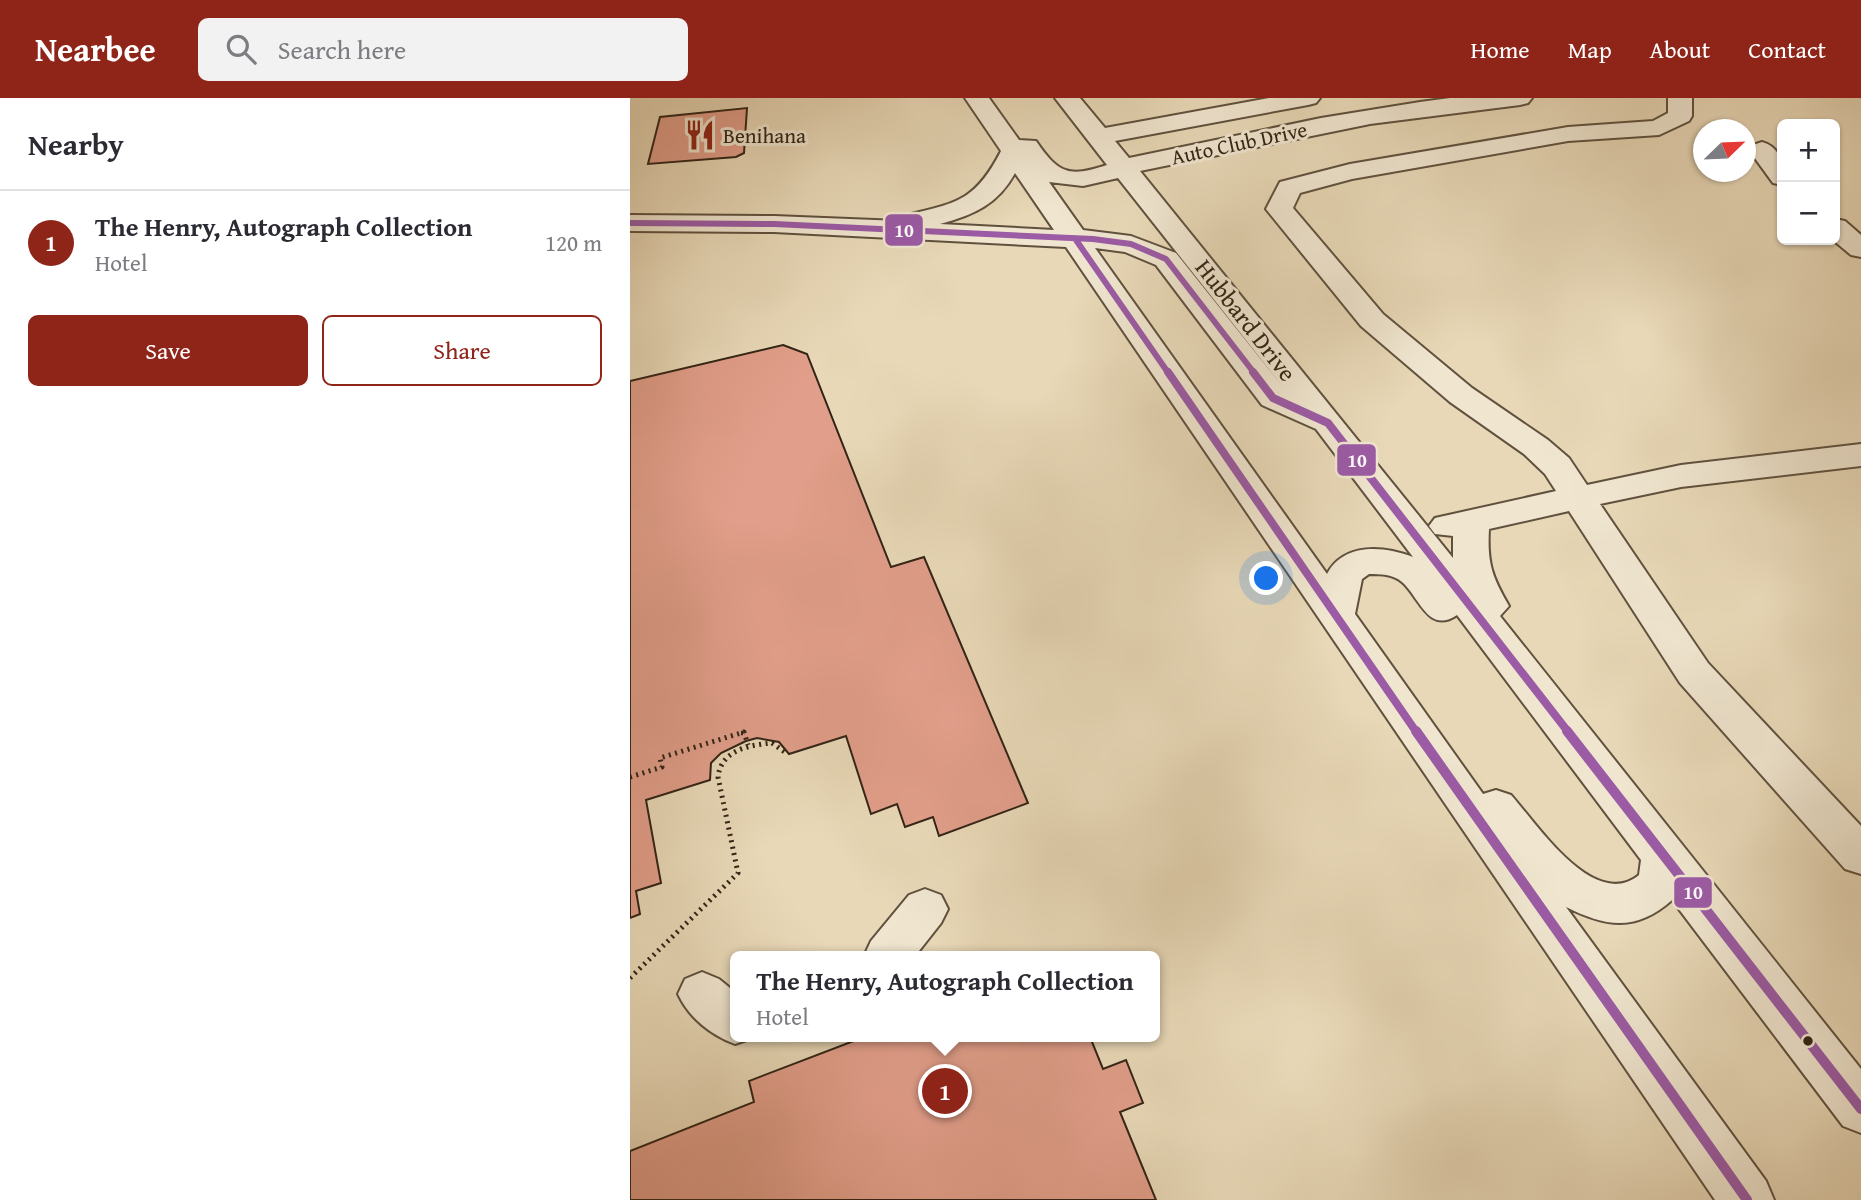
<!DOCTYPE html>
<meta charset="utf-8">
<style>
body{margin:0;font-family:"Gentium Book Plus",serif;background:#f2f2f3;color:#2b2b33}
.controls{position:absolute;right:21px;top:21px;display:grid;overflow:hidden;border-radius:10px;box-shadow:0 2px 5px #0004}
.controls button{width:63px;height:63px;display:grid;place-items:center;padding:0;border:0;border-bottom:2px solid #e1e1e2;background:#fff;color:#2b2b33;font:35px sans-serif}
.compass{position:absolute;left:1063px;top:21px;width:63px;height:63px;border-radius:50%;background:#fff;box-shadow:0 2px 5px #0004;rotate:67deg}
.you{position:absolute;left:637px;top:481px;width:24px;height:24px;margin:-18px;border:5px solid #fff;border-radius:50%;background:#1a73e8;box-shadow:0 0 0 10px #1a73e833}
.badge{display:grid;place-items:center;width:46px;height:46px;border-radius:50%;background:#8f2418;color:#fff;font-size:23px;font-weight:700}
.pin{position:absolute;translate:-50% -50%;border:4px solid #fff;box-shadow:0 2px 7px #0006}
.popup{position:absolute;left:100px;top:853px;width:430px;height:91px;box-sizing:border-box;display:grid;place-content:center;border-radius:10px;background:#fff;filter:drop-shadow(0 2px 5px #0005);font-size:23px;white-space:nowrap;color:#7c7c81}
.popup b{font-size:26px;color:#2b2b33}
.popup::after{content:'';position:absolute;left:50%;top:100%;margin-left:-14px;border:14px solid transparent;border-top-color:#fff}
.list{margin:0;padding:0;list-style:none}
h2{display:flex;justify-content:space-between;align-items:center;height:91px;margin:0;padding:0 28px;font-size:30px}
h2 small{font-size:23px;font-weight:400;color:#7c7c81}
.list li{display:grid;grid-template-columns:46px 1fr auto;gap:21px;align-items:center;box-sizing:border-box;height:105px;padding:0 28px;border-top:2px solid #e1e1e2}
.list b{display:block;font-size:26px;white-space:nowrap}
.list p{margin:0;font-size:23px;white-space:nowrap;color:#7c7c81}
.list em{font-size:23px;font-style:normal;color:#7c7c81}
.actions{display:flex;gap:14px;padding:21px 28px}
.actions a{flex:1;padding:16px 0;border:2px solid #8f2418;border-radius:10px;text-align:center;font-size:24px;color:#8f2418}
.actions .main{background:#8f2418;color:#fff}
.icon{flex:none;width:38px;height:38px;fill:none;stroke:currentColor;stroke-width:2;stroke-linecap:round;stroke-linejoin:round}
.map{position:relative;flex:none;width:1231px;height:1102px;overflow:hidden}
header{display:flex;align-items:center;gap:42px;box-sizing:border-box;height:98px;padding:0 35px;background:#8f2418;color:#fff}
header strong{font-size:33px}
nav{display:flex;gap:38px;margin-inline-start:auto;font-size:24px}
.search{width:490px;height:63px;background:#f2f2f3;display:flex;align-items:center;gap:18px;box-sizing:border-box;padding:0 24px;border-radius:10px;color:#7c7c81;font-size:26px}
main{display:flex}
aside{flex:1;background:#fff}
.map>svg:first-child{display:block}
.building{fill:#e19e8a;stroke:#322416;stroke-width:2}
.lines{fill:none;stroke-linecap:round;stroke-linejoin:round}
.minor-casing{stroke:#60513e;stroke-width:4}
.path-far1{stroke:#322416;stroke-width:4.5;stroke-dasharray:2 3.5;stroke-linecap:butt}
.path{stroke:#322416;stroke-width:5;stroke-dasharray:2 4.5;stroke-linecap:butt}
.minor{fill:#f0e6d0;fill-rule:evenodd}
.bus-1-far2-casing{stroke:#f0e6d0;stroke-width:10}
.bus-1-far1-casing{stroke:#f0e6d0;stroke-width:13}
.bus-1-casing{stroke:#f0e6d0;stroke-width:16}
.bus-1-far2{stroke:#9b5ba5;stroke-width:6}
.bus-1-far1{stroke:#9b5ba5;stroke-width:8}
.bus-1{stroke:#9b5ba5;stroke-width:10}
.bus-dot{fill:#322416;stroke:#f0e6d0;stroke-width:2.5}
.labels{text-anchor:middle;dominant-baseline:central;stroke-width:6;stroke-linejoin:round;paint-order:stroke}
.far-poi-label{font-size:21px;fill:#322416;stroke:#f0e6d0;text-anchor:start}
.far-street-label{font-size:21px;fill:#322416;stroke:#f0e6d0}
.street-label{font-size:24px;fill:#322416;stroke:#f0e6d0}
.line-badge{stroke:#f0e6d0;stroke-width:2.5}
.badge-label{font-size:19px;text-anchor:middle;font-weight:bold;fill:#fff}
</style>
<header>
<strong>Nearbee</strong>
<div class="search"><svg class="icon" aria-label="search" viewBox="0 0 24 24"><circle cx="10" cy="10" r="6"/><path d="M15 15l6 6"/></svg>Search here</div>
<nav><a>Home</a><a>Map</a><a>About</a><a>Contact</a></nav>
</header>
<main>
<aside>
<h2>Nearby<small></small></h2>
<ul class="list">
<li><span class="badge">1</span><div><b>The Henry, Autograph Collection</b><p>Hotel</p></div><em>120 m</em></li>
</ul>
<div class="actions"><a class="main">Save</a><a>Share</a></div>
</aside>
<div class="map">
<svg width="1231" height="1102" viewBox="0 0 1231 1102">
<rect width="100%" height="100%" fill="#e8d8b7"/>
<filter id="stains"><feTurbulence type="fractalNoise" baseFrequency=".00286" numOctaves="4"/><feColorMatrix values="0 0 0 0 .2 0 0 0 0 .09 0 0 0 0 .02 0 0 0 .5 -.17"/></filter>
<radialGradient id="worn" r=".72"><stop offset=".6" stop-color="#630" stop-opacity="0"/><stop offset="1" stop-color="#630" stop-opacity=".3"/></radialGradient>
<!-- building -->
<path class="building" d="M117 10 114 55 106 59 18 66 30 19Z
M153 247 177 256 261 469 294 459 398 705 309 738 303 719 275 729 267 706 241 716 216 638 159 656 149 644 127 640 116 643 91 655 81 665 80 682 16 702 31 785 6 793 10 816 0 820V283Z
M234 939H460L473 971 496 962 513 1005 490 1014 526 1102H0V1053L124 1004 119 983Z"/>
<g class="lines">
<!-- minor casing -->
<g class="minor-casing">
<path id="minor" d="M335 0H359L389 42 406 43C428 75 438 80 477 67L425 0H450L475 30 639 0H690L686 5 678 7 485 43 499 60 691 20 790 4 820 0H902L898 5 890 7 740 26 510 73 823 460V438L805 436 799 428 805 420 926 393 915 376 894 356 820 304 731 228 636 111 650 84 720 66 938 29 1023 23 1038 15V0H1062V18L1059 23 1029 37 938 43 722 81 670 95 663 110 753 216 842 290 918 342 939 360 957 387 1051 367 1231 346V368L1051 389 970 406 1078 565 1231 728V776L1215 771 1050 585 939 413 859 431C857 465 862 479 879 508L870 518 1231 971V1035L1213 1028 1042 802C1006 834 976 829 936 809L1136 1083 1144 1102H1085L436 149 144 134 0 133V117L144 118 270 123 273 118C326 105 345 104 371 53ZM385 75 424 132 310 126C344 117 368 106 385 75ZM488 80 657 294 546 155 501 138 453 132 419 84 453 88ZM465 150 495 154 526 167 632 307 686 331 783 459C754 448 714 444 697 476ZM739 476C750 476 763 476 772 484 789 498 798 537 827 517L1011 762 1009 777C964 814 907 726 881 697L866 692 853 696 725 516 732 481Z
M1132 44C1153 50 1152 68 1152 87L1143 85 1119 52 1123 47Z
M1205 121 1215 123 1231 137V159L1221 157 1203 142Z
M295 791 311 797 318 811 311 825 285 858H234L241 843 279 797Z
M72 874 89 881 105 894V939L122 940 105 946C81 937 59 920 48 896L55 881Z"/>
</g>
<!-- path-far1 -->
<path class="path-far1" d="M111 635H114"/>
<!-- path -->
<path class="path" d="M0 679 32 669 30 660 114 634 118 647
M0 880 108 775 88 679C91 652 119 647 142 645L156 655"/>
<!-- minor -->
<use href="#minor" class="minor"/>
<!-- bus-1-far2 casing -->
<g class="bus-1-far2-casing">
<path id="bus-1-far2" d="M0 125 144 126 463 141 501 146 536 161 625 276
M446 142 539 276"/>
</g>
<!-- bus-1-far1 casing -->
<g class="bus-1-far1-casing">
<path id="bus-1-far1" d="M538 274 787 635
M623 274 643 300 698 325 939 635"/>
</g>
<!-- bus-1 casing -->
<g class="bus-1-casing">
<path id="bus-1" d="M786 633 1117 1102
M937 633 1231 1011"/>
</g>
<!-- bus-1-far2 -->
<use href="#bus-1-far2" class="bus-1-far2"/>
<!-- bus-1-far1 -->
<use href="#bus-1-far1" class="bus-1-far1"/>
<!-- bus-1 -->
<use href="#bus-1" class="bus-1"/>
</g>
<!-- icons -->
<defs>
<g id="restaurant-bare" transform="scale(2.415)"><path d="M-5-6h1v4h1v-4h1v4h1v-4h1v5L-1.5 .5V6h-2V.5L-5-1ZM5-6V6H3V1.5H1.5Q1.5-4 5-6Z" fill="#8f2418" stroke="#f0e6d0" stroke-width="2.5" paint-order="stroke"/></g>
</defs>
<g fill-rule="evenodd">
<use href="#restaurant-bare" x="70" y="37"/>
</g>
<!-- markers -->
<circle class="bus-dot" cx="1178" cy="943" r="6"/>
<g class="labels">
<!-- far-poi labels -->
<g class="far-poi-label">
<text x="93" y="37">Benihana</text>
</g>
<!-- far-street labels -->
<g class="far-street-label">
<text transform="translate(609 45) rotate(-12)">Auto Club Drive</text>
</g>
<!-- street labels -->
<g class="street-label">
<text transform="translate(616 222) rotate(52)">Hubbard Drive</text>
</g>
</g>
<g class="line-badge">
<rect x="254" y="115" width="40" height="34" rx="7" fill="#9b5ba5"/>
<rect x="706" y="345" width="41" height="34" rx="7" fill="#9b5ba5"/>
<rect x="1043" y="778" width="40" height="33" rx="7" fill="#9b5ba5"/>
</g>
<g class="badge-label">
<text x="274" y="139">10</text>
<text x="727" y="369">10</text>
<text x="1063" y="801">10</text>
</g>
<rect width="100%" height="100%" filter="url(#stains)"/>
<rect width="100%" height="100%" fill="url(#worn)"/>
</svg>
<div class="controls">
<button>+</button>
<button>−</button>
</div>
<svg class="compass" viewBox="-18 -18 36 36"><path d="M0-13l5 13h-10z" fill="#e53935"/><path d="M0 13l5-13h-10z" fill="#7c7c81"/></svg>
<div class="you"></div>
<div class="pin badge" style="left:315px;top:993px">1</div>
<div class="popup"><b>The Henry, Autograph Collection</b>Hotel</div>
</div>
</main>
